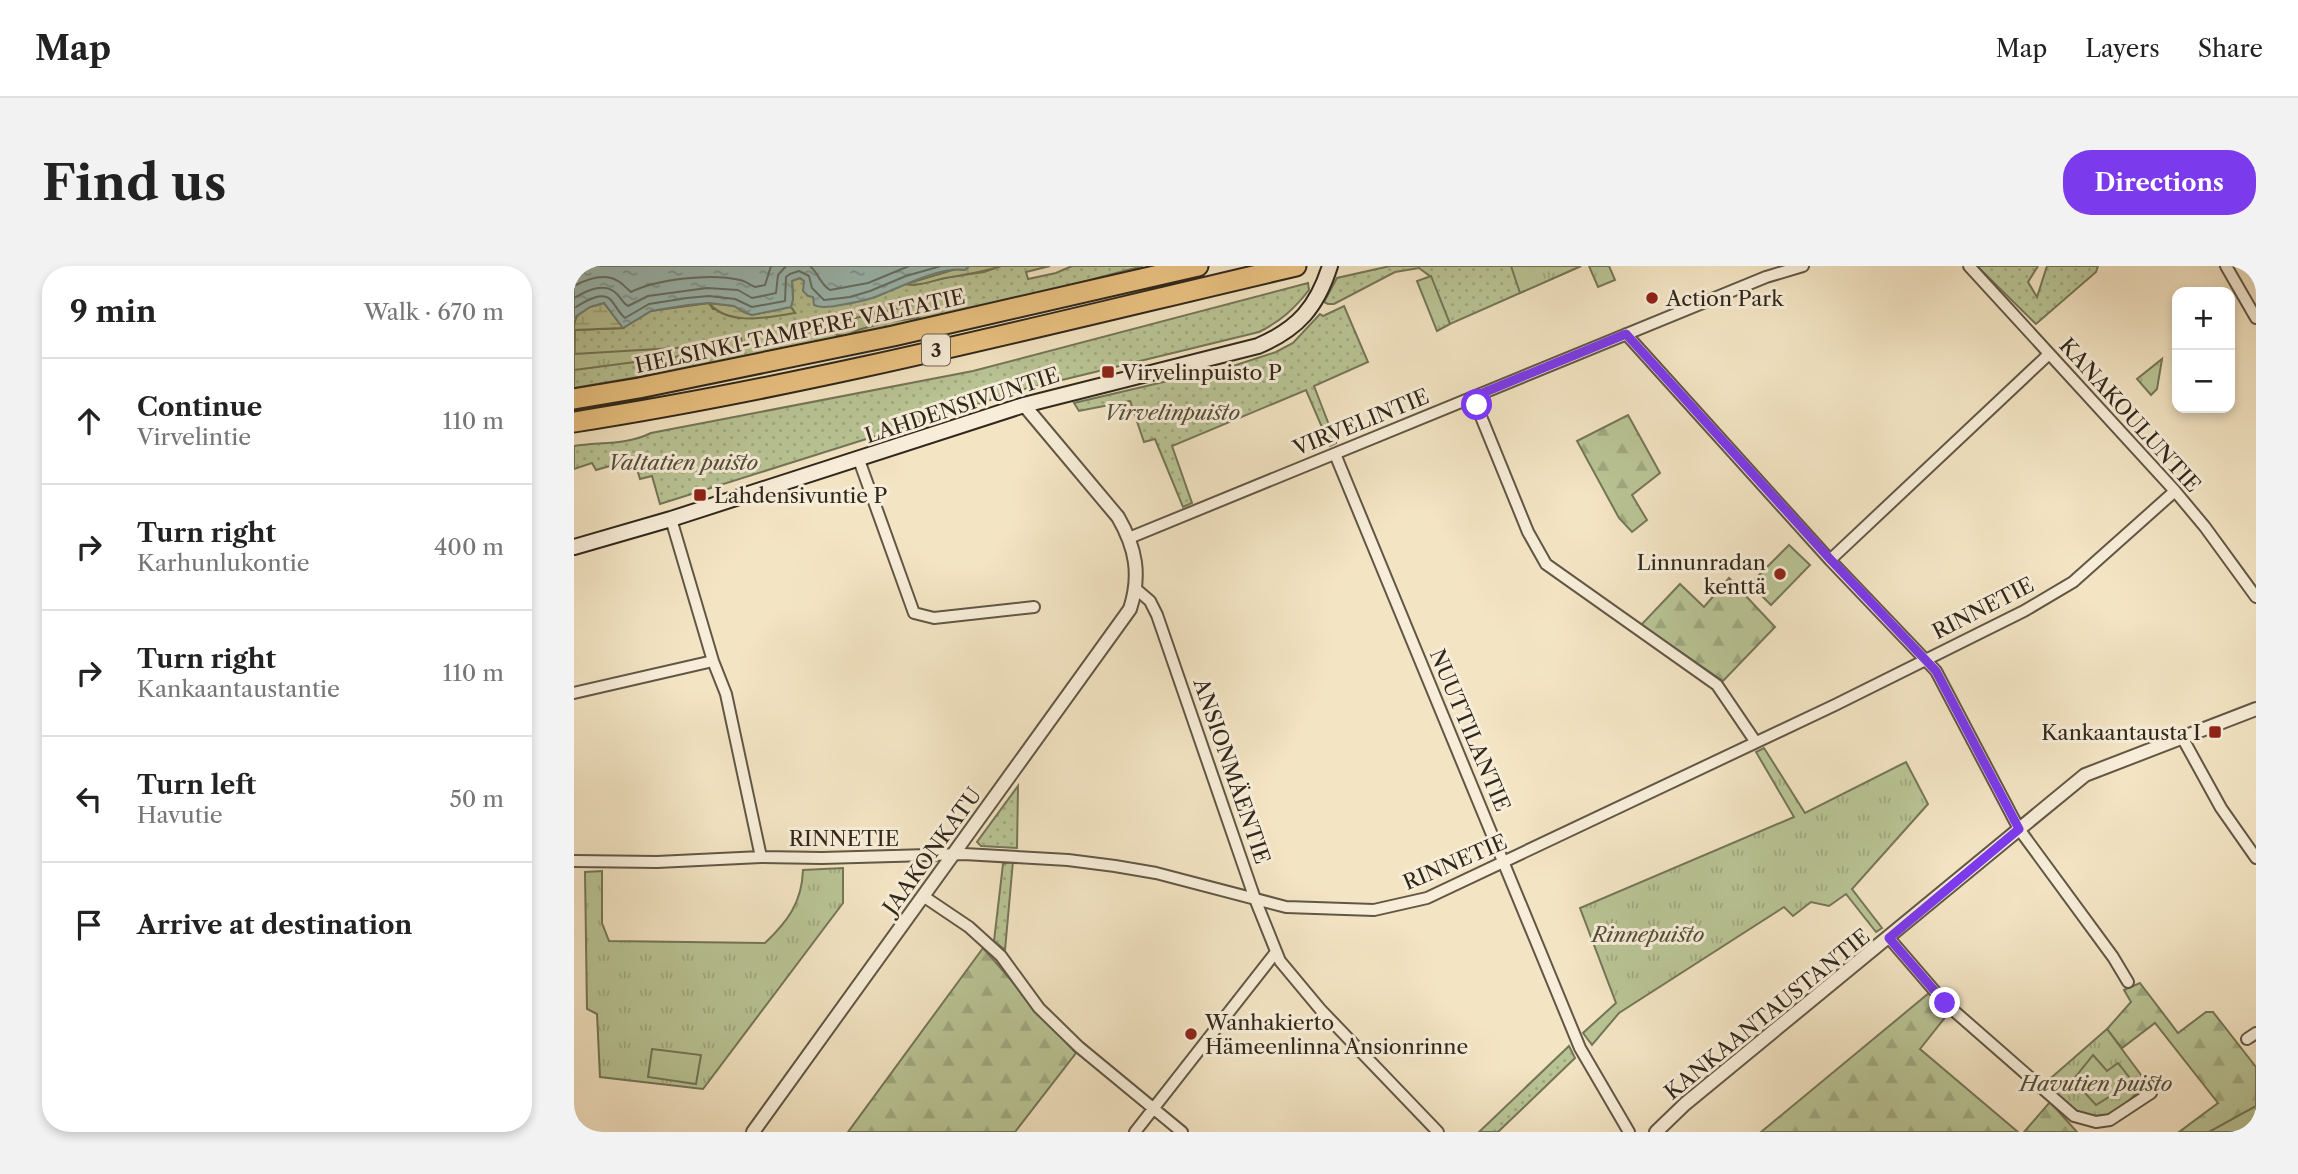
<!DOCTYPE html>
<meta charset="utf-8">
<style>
body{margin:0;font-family:"Libre Caslon Text",serif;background:#f2f2f2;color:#222}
.controls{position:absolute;right:21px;top:21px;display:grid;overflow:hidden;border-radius:14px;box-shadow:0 4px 10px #0003}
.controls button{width:63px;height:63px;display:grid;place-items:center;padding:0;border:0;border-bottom:2px solid #e0e0e0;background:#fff;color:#222;font:35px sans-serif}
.stop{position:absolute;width:21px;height:21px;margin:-16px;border:5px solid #7c3aed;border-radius:50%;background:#fff}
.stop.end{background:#7c3aed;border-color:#fff;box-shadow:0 2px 7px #0008}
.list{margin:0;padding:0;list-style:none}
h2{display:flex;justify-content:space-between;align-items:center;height:91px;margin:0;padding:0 28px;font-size:30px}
h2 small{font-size:23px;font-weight:400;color:#767676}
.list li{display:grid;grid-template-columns:46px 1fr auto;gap:21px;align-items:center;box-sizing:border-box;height:126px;padding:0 28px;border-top:2px solid #e0e0e0}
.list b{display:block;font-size:26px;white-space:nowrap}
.list p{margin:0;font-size:23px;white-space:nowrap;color:#767676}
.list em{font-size:23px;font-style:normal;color:#767676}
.icon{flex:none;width:38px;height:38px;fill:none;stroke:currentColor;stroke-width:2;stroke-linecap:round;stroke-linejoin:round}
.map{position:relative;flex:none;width:1682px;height:866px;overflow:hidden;border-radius:28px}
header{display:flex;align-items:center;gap:42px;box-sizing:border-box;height:98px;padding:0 35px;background:#fff;border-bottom:2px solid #e0e0e0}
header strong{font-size:33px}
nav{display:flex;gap:38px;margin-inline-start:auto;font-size:24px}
.intro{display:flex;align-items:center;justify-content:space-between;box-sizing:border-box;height:168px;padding:0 42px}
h1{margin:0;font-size:49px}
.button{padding:18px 32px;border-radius:28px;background:#7c3aed;color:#fff;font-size:24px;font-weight:700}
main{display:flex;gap:42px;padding:0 42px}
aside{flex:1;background:#fff;border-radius:28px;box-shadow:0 4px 10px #0003}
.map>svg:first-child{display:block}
.grass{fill:url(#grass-dots);stroke:#747658;stroke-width:2}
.forest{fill:url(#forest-firs);stroke:#747658;stroke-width:2}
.wetland{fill:url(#wetland-marsh);stroke:#747658;stroke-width:2}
.park{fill:url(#park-tufts);stroke:#747658;stroke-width:2}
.pitch{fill:#b9c495;stroke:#747658;stroke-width:2}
.water{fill:url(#water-ripples);stroke:#71827a;stroke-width:2}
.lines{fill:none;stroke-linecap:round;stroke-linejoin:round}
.shore{stroke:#66736a;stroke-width:2}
.minor-casing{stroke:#615746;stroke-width:14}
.tertiary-casing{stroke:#615746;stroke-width:16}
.secondary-casing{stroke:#30281c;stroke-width:18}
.motorway-casing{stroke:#30281c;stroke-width:23}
.minor{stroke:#f7edd8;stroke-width:10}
.tertiary{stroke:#f7edd8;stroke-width:12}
.secondary{stroke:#f7edd8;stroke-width:14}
.motorway{stroke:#eac282;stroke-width:19}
.route{stroke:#7c3aed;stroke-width:9}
.poi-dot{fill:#8f2418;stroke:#f7edd8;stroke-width:2.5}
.labels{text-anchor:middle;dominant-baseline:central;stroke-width:6;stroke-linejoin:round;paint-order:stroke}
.shield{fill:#f7edd8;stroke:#6c6354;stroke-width:2}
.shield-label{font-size:19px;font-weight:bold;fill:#30281c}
.poi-label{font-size:21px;fill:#30281c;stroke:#f7edd8;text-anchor:start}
.street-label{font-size:21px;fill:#30281c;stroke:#f7edd8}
.park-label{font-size:21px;font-style:italic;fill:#524f3a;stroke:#f7edd8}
</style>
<header>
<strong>Map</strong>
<nav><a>Map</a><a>Layers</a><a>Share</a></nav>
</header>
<div class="intro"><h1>Find us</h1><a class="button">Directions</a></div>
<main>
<aside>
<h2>9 min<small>Walk · 670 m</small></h2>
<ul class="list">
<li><svg class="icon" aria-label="ahead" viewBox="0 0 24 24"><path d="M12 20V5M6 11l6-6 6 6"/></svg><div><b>Continue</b><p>Virvelintie</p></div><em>110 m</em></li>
<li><svg class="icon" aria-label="right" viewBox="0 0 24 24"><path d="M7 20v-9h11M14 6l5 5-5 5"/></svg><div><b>Turn right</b><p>Karhunlukontie</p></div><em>400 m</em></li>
<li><svg class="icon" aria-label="right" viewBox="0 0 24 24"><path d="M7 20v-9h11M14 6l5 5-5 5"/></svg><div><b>Turn right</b><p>Kankaantaustantie</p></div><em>110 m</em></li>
<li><svg class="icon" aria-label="left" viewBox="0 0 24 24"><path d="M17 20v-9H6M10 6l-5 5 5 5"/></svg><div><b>Turn left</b><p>Havutie</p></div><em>50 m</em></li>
<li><svg class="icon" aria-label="arrive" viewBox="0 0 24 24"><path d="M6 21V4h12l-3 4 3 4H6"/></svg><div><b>Arrive at destination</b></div></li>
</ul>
</aside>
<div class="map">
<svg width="1682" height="866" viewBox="0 0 1682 866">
<defs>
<pattern id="grass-dots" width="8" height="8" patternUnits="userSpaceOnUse" patternTransform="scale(1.75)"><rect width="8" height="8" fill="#b9c495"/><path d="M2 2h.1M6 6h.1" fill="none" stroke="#9fa880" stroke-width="1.8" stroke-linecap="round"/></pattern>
<pattern id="forest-firs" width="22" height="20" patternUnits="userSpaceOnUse" patternTransform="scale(1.75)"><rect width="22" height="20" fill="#b9c495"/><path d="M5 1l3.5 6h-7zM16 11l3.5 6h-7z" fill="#9fa880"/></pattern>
<pattern id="wetland-marsh" width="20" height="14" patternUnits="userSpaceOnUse" patternTransform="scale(1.75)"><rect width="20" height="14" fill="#b9c495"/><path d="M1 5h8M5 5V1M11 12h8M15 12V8" fill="none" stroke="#9fa880"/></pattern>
<pattern id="park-tufts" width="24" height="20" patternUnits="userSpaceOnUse" patternTransform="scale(1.75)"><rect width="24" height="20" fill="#b9c495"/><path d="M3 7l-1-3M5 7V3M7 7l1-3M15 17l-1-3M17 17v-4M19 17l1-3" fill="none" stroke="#9fa880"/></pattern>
<pattern id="water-ripples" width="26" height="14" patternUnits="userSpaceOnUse" patternTransform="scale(1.75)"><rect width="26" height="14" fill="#9dbeb9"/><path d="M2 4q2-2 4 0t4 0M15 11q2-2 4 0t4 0" fill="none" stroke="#809a96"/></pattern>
</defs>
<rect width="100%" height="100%" fill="#f3e4c3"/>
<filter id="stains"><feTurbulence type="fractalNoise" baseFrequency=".00286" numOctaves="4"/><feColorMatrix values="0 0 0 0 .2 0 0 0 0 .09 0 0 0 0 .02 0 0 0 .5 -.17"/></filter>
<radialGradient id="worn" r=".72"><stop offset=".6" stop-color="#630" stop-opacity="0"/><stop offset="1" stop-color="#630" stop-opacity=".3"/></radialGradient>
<!-- grass -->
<path class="grass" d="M427 0H476L452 6 454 13 482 7 498 0H569L439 34 185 90 0 122 1 64 49 62 77 45 135 37 139 43 221 47 217 41 219 33 218 14 226 12 230 15 231 22 299 32 332 18 340 19 375 11 410 6Z
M816 0H1007L876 58 857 11 845 2 821 6 760 38H754L750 36 763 12Z
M1403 0H1464L1454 16 1463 31 1473 0H1524L1522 6 1462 58Z
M734 17 735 24C720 43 707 55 685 66L451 123 86 238 78 210 66 213 60 193 22 204 18 197 0 203V180C26 176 53 179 77 167L399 105Z
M770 40 794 96 740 120 762 177 756 180 732 124 598 180 618 237 609 241 581 173 570 176 556 135 505 145 500 137 662 99 702 86 719 77 746 48 749 50Z
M444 520 443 582 407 580 403 576Z
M439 595 431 684 420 675 429 598Z
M995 780 1001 792 924 866H905Z"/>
<!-- forest -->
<path class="forest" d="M348 37 351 40V46L343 52 312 56 284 64 272 70 263 69 258 65 256 61 259 57Z
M1054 149 1086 207 1058 229 1073 254 1058 266 1045 252 1003 175Z
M1155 312 1201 361 1149 415 1067 359 1106 318 1130 341Z
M409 682C440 717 470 753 502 787L441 866H274Z
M1566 717 1604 767 1632 746H1639L1682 801V866H1605L1644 837 1581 757 1548 782 1533 763 1557 736 1550 724Z
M1355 727 1373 749 1346 783 1444 866H1187Z
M1476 836 1503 866H1450Z"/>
<!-- wetland -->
<path class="wetland" d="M395 0H427C410 6 394 8 377 11 362 13 346 21 332 18L382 3 391 4Z
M30 37 49 62 0 64C0 43 12 42 30 37Z
M135 37 160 40 170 46 178 49 217 41 221 47C195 51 155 61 135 37Z"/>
<!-- park -->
<path class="park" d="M937 0H1007L946 27Z
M1015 0H1035L1041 14 1024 21Z
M857 10 876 58 863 65 843 15Z
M167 72 169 82 0 104V88L117 81Z
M1588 93 1583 123 1577 129 1563 113Z
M1190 482 1231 547 1332 496 1354 538 1278 623 1308 662 1302 666 1272 628 1255 640 1237 636 1219 650 1210 641 1045 747 1018 779 1009 767 1042 737 1006 642 1220 551 1182 486Z
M269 602V637L129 823 26 811 23 748 13 743 11 606 28 605V657L35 675 191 677C213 656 228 637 229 604Z
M1533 763 1573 817C1564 825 1545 846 1536 851 1511 864 1485 833 1470 818Z
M1682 840V866H1635Z"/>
<!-- pitch -->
<path class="pitch" d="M1215 279 1236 299 1197 339 1176 318Z
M78 783 127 789 122 818 74 811Z
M1519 789 1533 805 1544 797 1559 816 1522 839 1499 814Z"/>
<!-- water -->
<path class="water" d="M0 0H395L391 4C364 0 324 23 298 32 286 36 273 38 261 40 253 41 247 42 240 39L239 31 234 30 229 25 230 15 226 12 218 15 219 33 217 41 178 49 170 46 160 40 135 37 114 39 77 45 49 62 30 37 16 41 0 52Z"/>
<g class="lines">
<!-- shore -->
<path class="shore" d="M236 0C245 8 246 18 256 24L294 17 335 0
M0 20C13 13 31 7 44 15 49 18 53 23 57 26 83 13 137 7 166 14 172 15 176 19 181 21L191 19 197 0
M0 32C12 25 31 15 43 28 47 32 49 37 54 40L74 30 133 22 164 24 178 32 202 27 204 9 212 0
M0 42C9 37 27 24 37 34 42 40 45 47 51 52L75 38 113 32 135 30 161 33 178 41 211 35 212 11 216 8 225 5 235 10 238 22 250 34 276 31 296 25 332 10 367 0"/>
<!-- minor casing -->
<g class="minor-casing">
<path id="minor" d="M1395 0 1601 225 1631 261 1682 331
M1652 0 1682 52
M1052 68 1256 294 1362 405 1445 563 1539 691 1554 716
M899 131 954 266 972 298 1143 419 1181 475
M761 188 1006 782 1055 866
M285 194 340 347 360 352 460 341
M97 253 139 395 152 428 187 591
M555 272 1192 11 1229 0
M1256 294 1475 88
M562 323 576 335 583 349 681 633 706 695 746 743 864 866
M0 427 139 395
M1609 473 1647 542 1682 592
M0 595 83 596 187 591 248 592 390 588 494 594 541 600 582 607 712 641 800 644 853 632 1261 439 1450 345 1499 316 1601 225
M349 630 395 661 427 690 465 742 505 781 608 866
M1315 672 1371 737 1500 850 1522 856 1536 854 1577 827
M1673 773 1682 767
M561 866 702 686"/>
</g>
<!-- tertiary casing -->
<g class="tertiary-casing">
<path id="tertiary" d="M179 866 556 343C567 309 562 282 544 251L450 139
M1082 866 1111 838 1511 509 1682 443"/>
</g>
<!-- secondary casing -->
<g class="secondary-casing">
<path id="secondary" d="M0 281 97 253 450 139 684 80C724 63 743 41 756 0"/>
</g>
<!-- motorway casing -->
<g class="motorway-casing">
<path id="motorway" d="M0 133 65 122 319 70 624 0
M0 156C243 118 482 56 722 0"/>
</g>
<!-- minor -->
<use href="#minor" class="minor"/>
<!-- tertiary -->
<use href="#tertiary" class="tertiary"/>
<!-- secondary -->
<use href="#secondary" class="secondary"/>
<!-- motorway -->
<use href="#motorway" class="motorway"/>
</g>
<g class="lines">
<!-- route -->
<path class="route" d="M903 139 899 131 1052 68 1256 293 1362 405 1445 563 1315 672 1371 737"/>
</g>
<!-- markers -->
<g class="poi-dot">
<circle cx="1078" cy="32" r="7"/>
<rect x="527" y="99" width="14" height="14" rx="3.5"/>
<rect x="119" y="222" width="14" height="14" rx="3.5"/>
<circle cx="1206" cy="308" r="7"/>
<rect x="1634" y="459" width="14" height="14" rx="3.5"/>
<circle cx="617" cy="768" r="7"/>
</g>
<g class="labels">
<!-- shield labels -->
<rect class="shield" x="348" y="68.5" width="28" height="31" rx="5"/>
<g class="shield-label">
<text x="362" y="84">3</text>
</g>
<!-- poi labels -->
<g class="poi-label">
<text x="1092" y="32">Action Park</text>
<text x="548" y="106">Virvelinpuisto P</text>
<text x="140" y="229">Lahdensivuntie P</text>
<text x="1192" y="296" text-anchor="end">Linnunradan<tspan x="1192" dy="24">kenttä</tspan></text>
<text x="1627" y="466" text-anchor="end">Kankaantausta I</text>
<text x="631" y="756">Wanhakierto<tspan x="631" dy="24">Hämeenlinna Ansionrinne</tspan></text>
</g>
<!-- street labels -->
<g class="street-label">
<text transform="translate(226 65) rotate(-12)">HELSINKI-TAMPERE VALTATIE</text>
<text transform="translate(388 139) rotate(-18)">LAHDENSIVUNTIE</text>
<text transform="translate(1556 149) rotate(48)">KANAKOULUNTIE</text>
<text transform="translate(787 156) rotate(-22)">VIRVELINTIE</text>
<text transform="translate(1409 342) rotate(-27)">RINNETIE</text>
<text transform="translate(896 464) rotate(67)">NUUTTILANTIE</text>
<text transform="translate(658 505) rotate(71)">ANSIONMÄENTIE</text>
<text x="270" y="572">RINNETIE</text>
<text transform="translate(358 585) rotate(-54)">JAAKONKATU</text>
<text transform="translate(881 596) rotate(-23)">RINNETIE</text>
<text transform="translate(1193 748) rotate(-39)">KANKAANTAUSTANTIE</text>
</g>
<!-- park labels -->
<g class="park-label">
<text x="598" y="146">Virvelinpuisto</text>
<text x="109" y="196">Valtatien puisto</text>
<text x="1074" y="668">Rinnepuisto</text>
<text x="1522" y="817">Havutien puisto</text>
</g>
</g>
<rect width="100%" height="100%" filter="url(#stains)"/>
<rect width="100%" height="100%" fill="url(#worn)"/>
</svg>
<div class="controls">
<button>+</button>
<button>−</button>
</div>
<div class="stop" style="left:903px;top:139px"></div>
<div class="stop end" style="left:1371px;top:737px"></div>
</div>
</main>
